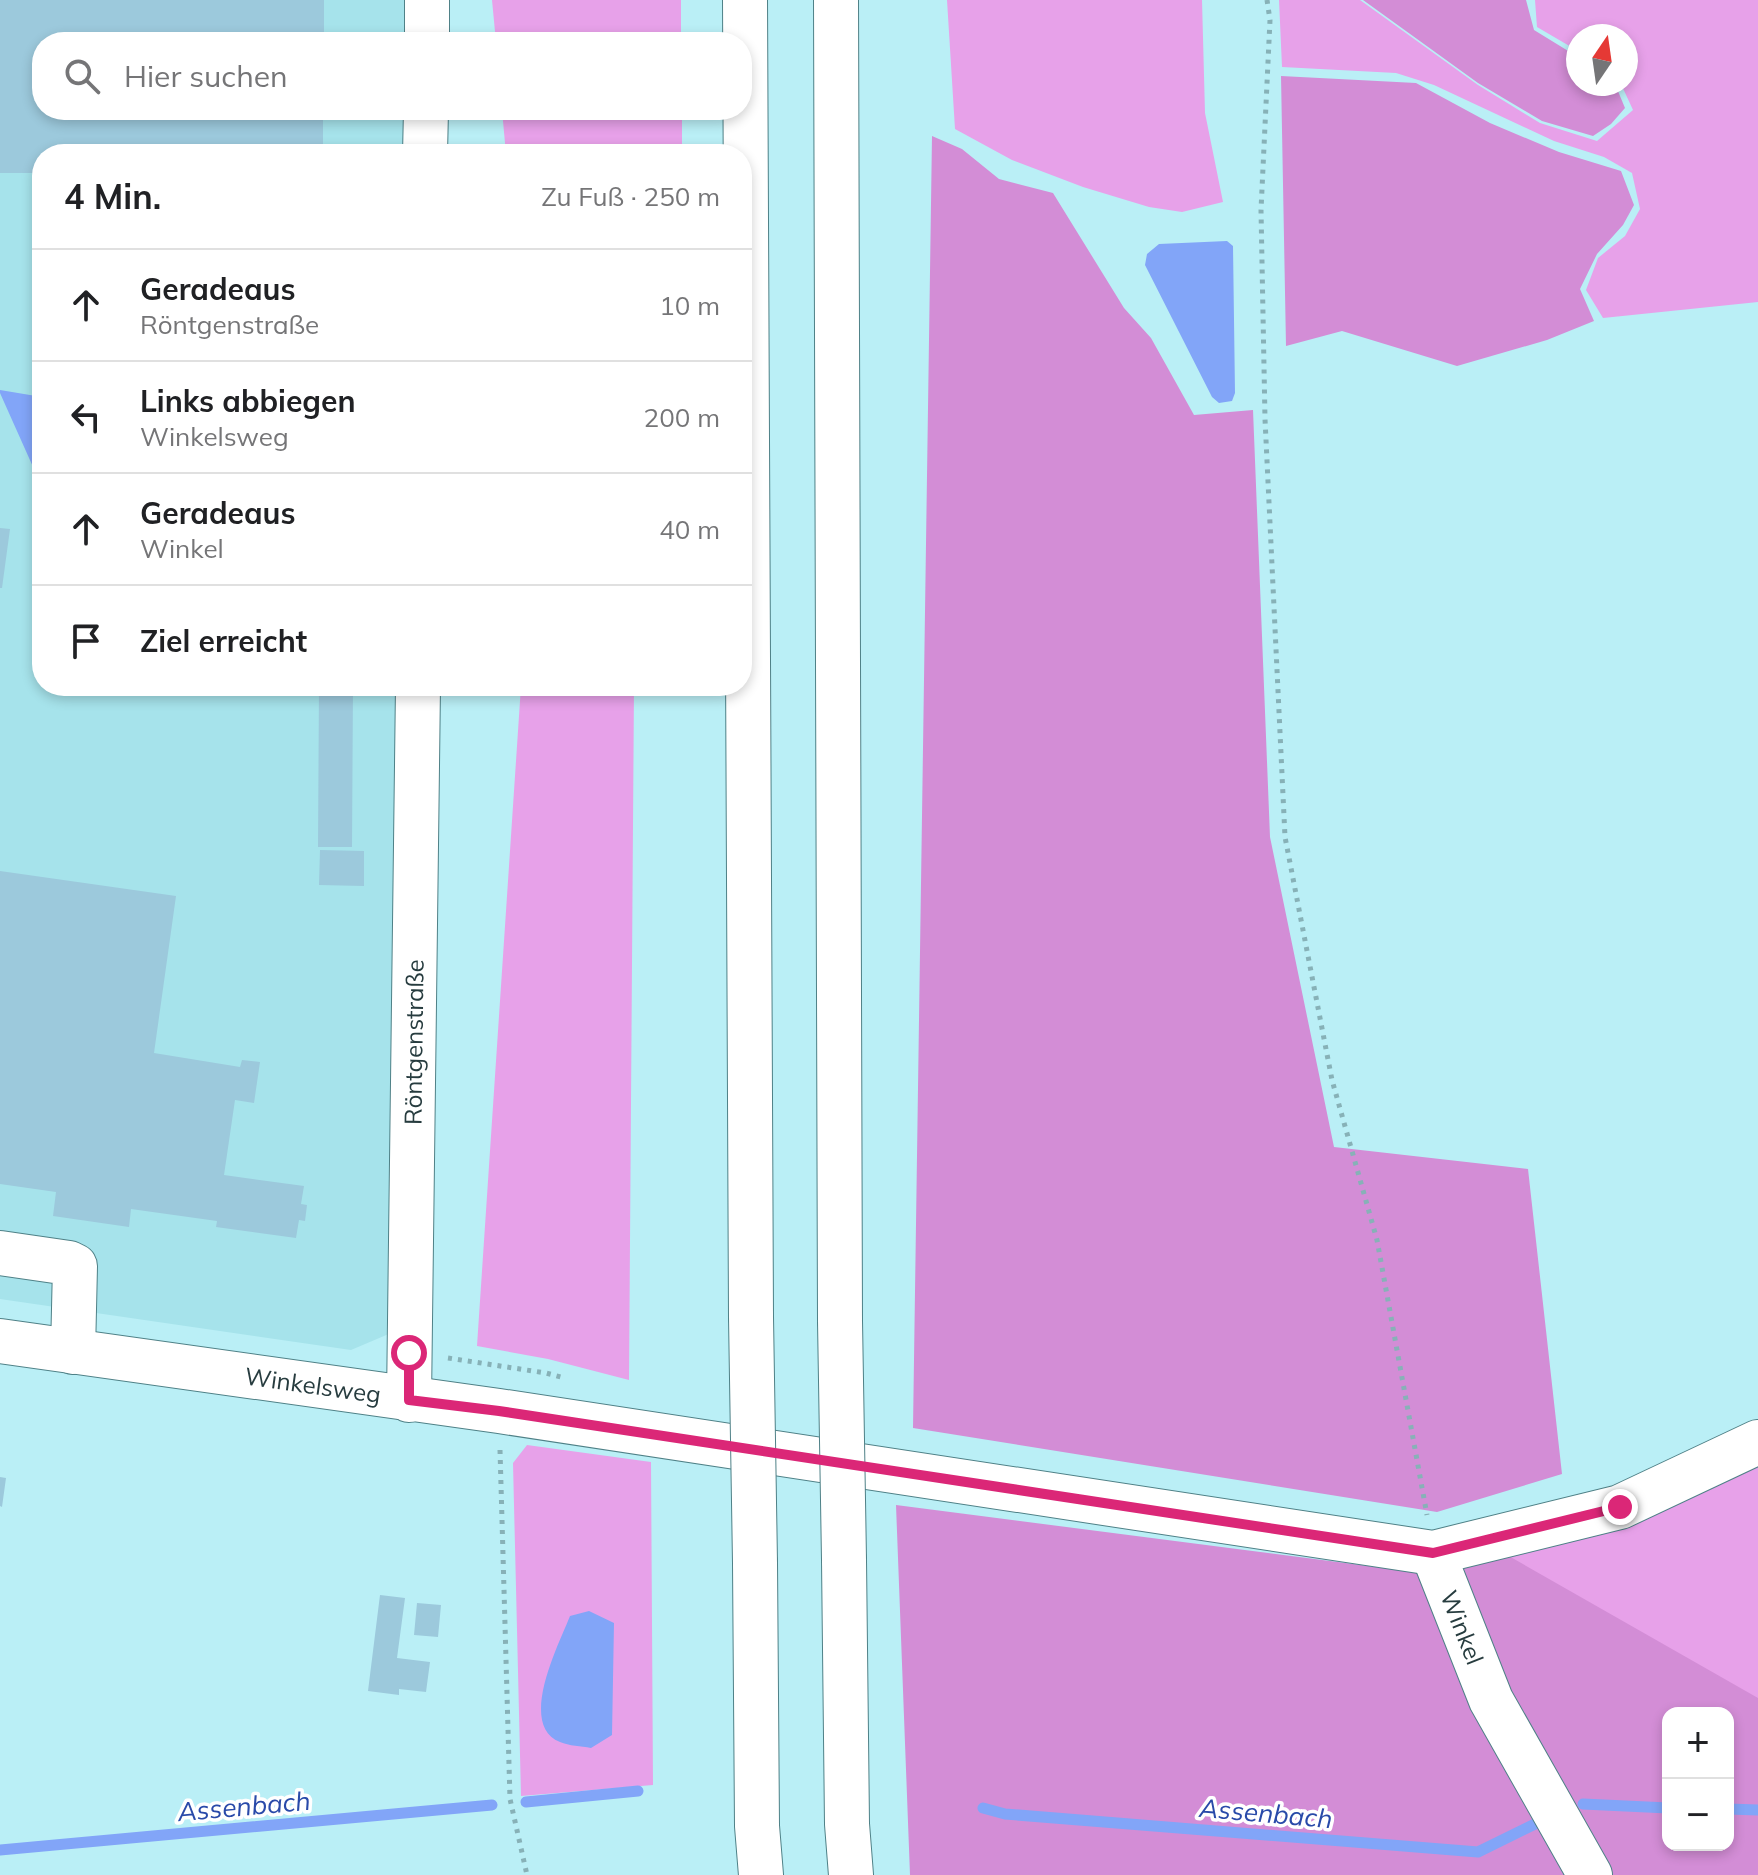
<!DOCTYPE html>
<html lang="de">
<meta charset="utf-8">
<style>
body{margin:0;font-family:Mulish,sans-serif;background:#f6f6f6;color:#202124}
.controls{position:absolute;right:24px;bottom:24px;display:grid;overflow:hidden;border-radius:16px;box-shadow:0 4px 12px #0003}
.controls button{width:72px;height:72px;display:grid;place-items:center;padding:0;border:0;border-bottom:2px solid #e0e0e0;background:#fff;color:#202124;font:40px sans-serif}
.compass{position:absolute;left:1566px;top:24px;width:72px;height:72px;border-radius:50%;background:#fff;box-shadow:0 4px 12px #0003;rotate:13deg}
.stop{position:absolute;width:24px;height:24px;margin:-18px;border:6px solid #db2777;border-radius:50%;background:#fff}
.stop.end{background:#db2777;border-color:#fff;box-shadow:0 2px 8px #0008}
.list{margin:0;padding:0;list-style:none}
h2{display:flex;justify-content:space-between;align-items:center;height:104px;margin:0;padding:0 32px;font-size:34px}
h2 small{font-size:26px;font-weight:400;color:#757577}
.list li{display:grid;grid-template-columns:52px 1fr auto;gap:24px;align-items:center;box-sizing:border-box;height:112px;padding:0 32px;border-top:2px solid #e0e0e0}
.list b{display:block;font-size:30px;white-space:nowrap}
.list p{margin:0;font-size:26px;white-space:nowrap;color:#757577}
.list em{font-size:26px;font-style:normal;color:#757577}
.icon{flex:none;width:44px;height:44px;fill:none;stroke:currentColor;stroke-width:2;stroke-linecap:round;stroke-linejoin:round}
.map{position:relative;flex:none;width:1758px;height:1875px;overflow:hidden}
.search{position:absolute;background:#fff;box-shadow:0 4px 12px #0003;left:32px;top:32px;width:720px;height:88px;display:flex;align-items:center;gap:20px;box-sizing:border-box;padding:0 28px;border-radius:32px;color:#757577;font-size:30px}
.panel{position:absolute;background:#fff;box-shadow:0 4px 12px #0003;left:32px;top:144px;width:720px;height:552px;border-radius:32px}
.map>svg:first-child{display:block}
.built{fill:#a6e3eb}
.green{fill:#e7a1e9}
.forest{fill:#d38dd6;fill-rule:evenodd}
.water{fill:#82a5f8}
.lines{fill:none;stroke-linecap:round;stroke-linejoin:round}
.stream{stroke:#82a5f8;stroke-width:11}
.building{fill:#9cc9dc}
.minor-casing{stroke:#4f8187;stroke-width:46}
.highway-casing{stroke:#4f8187;stroke-width:46}
.path{stroke:#87b1b7;stroke-width:5;stroke-dasharray:4 6;stroke-linecap:butt}
.minor{stroke:#fff;stroke-width:44}
.highway{stroke:#fff;stroke-width:44}
.highway-bridge-casing{stroke:#4f8187;stroke-width:46;stroke-linecap:butt}
.highway-bridge{stroke:#fff;stroke-width:44}
.route{stroke:#db2777;stroke-width:10}
.labels{text-anchor:middle;dominant-baseline:central;stroke-width:7;stroke-linejoin:round;paint-order:stroke}
.street-label{font-size:24px;fill:#273c3f;stroke:#fff}
.water-label{font-size:26px;font-style:italic;fill:#294aa9;stroke:#fff}
</style>
<div class="map">
<svg width="1758" height="1875" viewBox="0 0 1758 1875">
<rect width="100%" height="100%" fill="#baeff6"/>
<!-- built -->
<path class="built" d="M0 0H450L449 42H42V110H448V154H42V686H424L391 1333 351 1350 0 1299Z"/>
<!-- green -->
<path class="green" d="M492 0H681V42H496Z
M947 0H1202L1205 113 1223 202 1182 212 1149 207 1083 187 1012 160 955 129Z
M1279 0H1360L1478 85 1540 123 1597 141 1633 110 1621 84H1626V36H1578V51L1537 27 1535 0H1758V302L1603 318 1586 290 1598 258 1625 236 1640 209 1632 173 1604 157 1554 141 1434 85 1396 73 1282 67Z
M502 110H682V154H506Z
M521 686H634L629 1380 548 1359 477 1346Z
M527 1445 651 1462 653 1785 521 1796 513 1463Z
M1758 1461V1699L1505 1557Z"/>
<!-- forest -->
<path class="forest" d="M1363 0H1526L1534 30 1578 57V84H1615L1625 108 1611 124 1593 136 1542 121 1478 83Z
M1281 76 1416 83 1490 123 1559 152 1621 171 1634 205 1623 225 1597 254 1580 289 1594 321 1547 340 1457 366 1342 331 1286 346Z
M932 136 962 149 999 179 1053 193 1124 308 1151 338 1194 415 1253 410 1270 837 1334 1147 1528 1169 1562 1474 1437 1512 913 1428Z
M896 1505 1438 1575 1507 1555 1758 1698V1875H910ZM1668 1713H1728V1845H1668Z"/>
<!-- water -->
<path class="water" d="M1227 241 1233 246 1235 393 1232 401 1219 403 1212 397 1145 265 1147 254 1159 244Z
M0 390 42 397V487L0 393Z
M589 1611 614 1623 612 1735 591 1748C581 1746 569 1746 560 1742 517 1725 559 1644 570 1616Z"/>
<g class="lines">
<!-- stream -->
<path class="stream" d="M526 1802 638 1791
M1583 1804 1668 1808
M983 1808 1005 1814 1478 1852 1539 1822
M1728 1809 1758 1810
M0 1850 492 1805"/>
</g>
<!-- building -->
<path class="building" d="M0 0H324V42H42V110H323V154H42V173H0Z
M0 528 10 529 2 588H0Z
M319 686H353L352 847H318Z
M320 850 364 851V886L319 885Z
M0 871 176 896 154 1053 240 1067 242 1060 260 1062 254 1103 235 1100 224 1175 304 1186 301 1204 307 1205 305 1221 299 1220 296 1238 216 1227 217 1221 131 1209 129 1227 53 1216 56 1192 0 1184Z
M0 1477 6 1478 2 1507 0 1506Z
M380 1595 405 1598 397 1658 430 1662 426 1692 399 1689V1695L368 1691Z
M417 1603 441 1605 438 1637 414 1635Z"/>
<g class="lines">
<!-- minor casing -->
<g class="minor-casing">
<g id="minor">
<path d="M427 42V0"/>
<path d="M425 154 426 110"/>
<path d="M0 1253 69 1263 75 1266 73 1352"/>
<path id="s1" d="M0 1341 499 1411 1433 1553 1620 1507 1758 1442"/>
<path id="s2" d="M409 1400 418 686"/>
<path id="s3" d="M1433 1553 1491 1700 1590 1875"/>
</g>
</g>
<!-- highway casing -->
<g class="highway-casing">
<path id="highway" d="M745 0 751 1317
M836 0 840 1321
M844 1560 847 1824 851 1875
M755 1563 757 1826 761 1875"/>
</g>
<!-- path -->
<path class="path" d="M1267 0 1270 20 1261 210 1265 419 1285 837 1332 1080 1377 1240 1427 1515
M448 1358 546 1373 561 1377
M500 1450 510 1799 527 1875"/>
<!-- minor -->
<use href="#minor" class="minor"/>
<!-- highway -->
<use href="#highway" class="highway"/>
<!-- highway-bridge casing -->
<g class="highway-bridge-casing">
<path id="highway-bridge" d="M751 1317 755 1563
M840 1321 844 1560"/>
</g>
<!-- highway-bridge -->
<use href="#highway-bridge" class="highway-bridge"/>
</g>
<g class="lines">
<!-- route -->
<path class="route" d="M409 1353V1400L499 1411 1433 1553 1620 1507"/>
</g>
<g class="labels">
<!-- street labels -->
<g class="street-label">
<text stroke="none"><textPath href="#s2" startOffset="358">Röntgenstraße</textPath></text>
<text stroke="none"><textPath href="#s1" startOffset="316">Winkelsweg</textPath></text>
<text stroke="none"><textPath href="#s3" startOffset="80">Winkel</textPath></text>
</g>
<!-- water labels -->
<g class="water-label">
<text transform="translate(244 1806) rotate(-5)">Assenbach</text>
<text transform="translate(1266 1813) rotate(5)">Assenbach</text>
</g>
</g>
</svg>
<div class="controls">
<button>+</button>
<button>−</button>
</div>
<svg class="compass" viewBox="-18 -18 36 36"><path d="M0-13l5 13h-10z" fill="#e53935"/><path d="M0 13l5-13h-10z" fill="#757577"/></svg>
<div class="stop" style="left:409px;top:1353px"></div>
<div class="stop end" style="left:1620px;top:1507px"></div>
<div class="search"><svg class="icon" aria-label="search" viewBox="0 0 24 24"><circle cx="10" cy="10" r="6"/><path d="M15 15l6 6"/></svg>Hier suchen</div>
<section class="panel">
<h2>4 Min.<small>Zu Fuß · 250 m</small></h2>
<ul class="list">
<li><svg class="icon" aria-label="ahead" viewBox="0 0 24 24"><path d="M12 20V5M6 11l6-6 6 6"/></svg><div><b>Geradeaus</b><p>Röntgenstraße</p></div><em>10 m</em></li>
<li><svg class="icon" aria-label="left" viewBox="0 0 24 24"><path d="M17 20v-9H6M10 6l-5 5 5 5"/></svg><div><b>Links abbiegen</b><p>Winkelsweg</p></div><em>200 m</em></li>
<li><svg class="icon" aria-label="ahead" viewBox="0 0 24 24"><path d="M12 20V5M6 11l6-6 6 6"/></svg><div><b>Geradeaus</b><p>Winkel</p></div><em>40 m</em></li>
<li><svg class="icon" aria-label="arrive" viewBox="0 0 24 24"><path d="M6 21V4h12l-3 4 3 4H6"/></svg><div><b>Ziel erreicht</b></div></li>
</ul>
</section>
</div>
